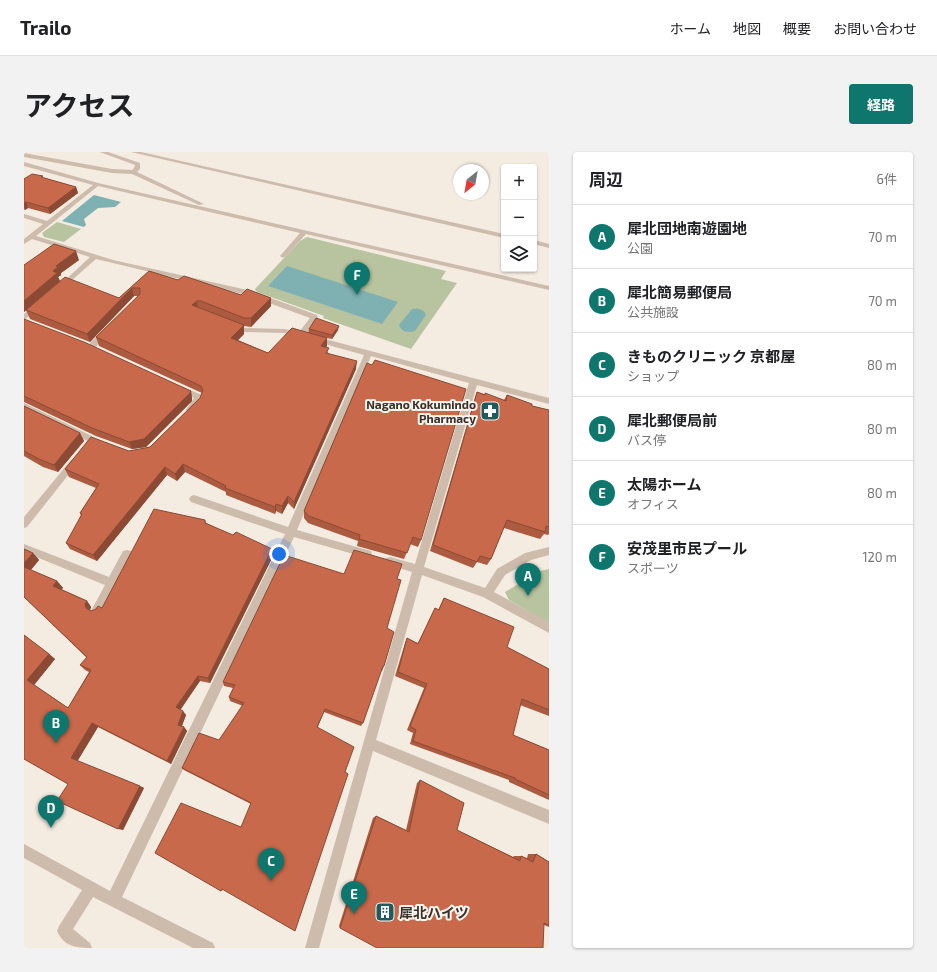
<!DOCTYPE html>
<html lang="ja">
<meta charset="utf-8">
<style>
body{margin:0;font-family:"Exo 2","Noto Sans JP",sans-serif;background:#f2f2f2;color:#202124}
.controls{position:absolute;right:12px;top:12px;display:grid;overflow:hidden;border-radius:4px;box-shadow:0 1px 3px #0004}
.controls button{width:36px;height:36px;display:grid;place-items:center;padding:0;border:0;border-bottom:1px solid #e0e0e0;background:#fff;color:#202124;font:20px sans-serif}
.compass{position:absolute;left:429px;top:12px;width:36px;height:36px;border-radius:50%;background:#fff;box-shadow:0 1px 3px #0004;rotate:211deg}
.you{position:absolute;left:255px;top:402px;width:14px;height:14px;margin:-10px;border:3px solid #fff;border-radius:50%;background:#1a73e8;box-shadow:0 0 0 6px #1a73e833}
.badge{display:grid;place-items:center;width:26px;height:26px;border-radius:50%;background:#0f766e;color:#fff;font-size:13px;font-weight:700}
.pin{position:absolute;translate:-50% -33px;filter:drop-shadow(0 1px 2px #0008)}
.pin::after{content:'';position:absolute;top:21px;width:14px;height:12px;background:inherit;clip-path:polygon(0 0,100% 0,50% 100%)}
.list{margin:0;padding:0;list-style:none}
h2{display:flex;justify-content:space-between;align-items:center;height:52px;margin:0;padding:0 16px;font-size:17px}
h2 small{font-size:13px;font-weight:400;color:#757577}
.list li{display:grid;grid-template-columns:26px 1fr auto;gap:12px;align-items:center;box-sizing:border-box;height:64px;padding:0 16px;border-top:1px solid #e0e0e0}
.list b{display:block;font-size:15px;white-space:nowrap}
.list p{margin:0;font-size:13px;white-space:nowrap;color:#757577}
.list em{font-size:13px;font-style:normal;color:#757577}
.icon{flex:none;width:22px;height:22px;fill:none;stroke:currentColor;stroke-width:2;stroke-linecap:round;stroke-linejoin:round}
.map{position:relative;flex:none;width:525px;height:796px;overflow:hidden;border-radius:4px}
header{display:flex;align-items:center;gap:24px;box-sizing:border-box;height:56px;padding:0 20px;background:#fff;border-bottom:1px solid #e0e0e0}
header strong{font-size:19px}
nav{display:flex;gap:22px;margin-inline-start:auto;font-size:14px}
.intro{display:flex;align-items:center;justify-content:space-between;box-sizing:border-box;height:96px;padding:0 24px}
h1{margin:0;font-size:28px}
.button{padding:10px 18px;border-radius:4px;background:#0f766e;color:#fff;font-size:14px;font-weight:700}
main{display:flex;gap:24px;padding:0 24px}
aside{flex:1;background:#fff;border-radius:4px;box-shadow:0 1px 3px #0004}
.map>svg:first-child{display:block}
.green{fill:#b8c4a0}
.water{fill:#7fb0b2}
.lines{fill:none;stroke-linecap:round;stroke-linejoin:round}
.minor{fill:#cdbbac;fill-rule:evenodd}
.wall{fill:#ac5a40}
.shaded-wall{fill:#8c4a34}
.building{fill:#c8694b;stroke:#8c4a34}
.labels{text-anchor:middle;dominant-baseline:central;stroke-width:4;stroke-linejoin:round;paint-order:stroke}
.poi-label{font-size:12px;font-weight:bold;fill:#3b302b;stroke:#fbf5ee;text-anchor:end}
.near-poi-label{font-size:14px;font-weight:bold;fill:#3b302b;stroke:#fbf5ee;text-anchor:start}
</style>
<header>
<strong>Trailo</strong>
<nav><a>ホーム</a><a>地図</a><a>概要</a><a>お問い合わせ</a></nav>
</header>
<div class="intro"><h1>アクセス</h1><a class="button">経路</a></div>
<main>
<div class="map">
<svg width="525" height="796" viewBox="0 0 525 796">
<rect width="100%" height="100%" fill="#f4ebe1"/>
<!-- green -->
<path class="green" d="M33 70 57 77 40 90 20 85 18 81Z
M283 85 422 119 417 127 433 131 387 197 299 166 300 164 233 140 231 137 276 89Z
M525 417V471L485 448 481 440 516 419Z"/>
<!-- water -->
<path class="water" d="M70 43 97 50 91 55 74 56 60 67 62 73 60 75 38 69Z
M263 114 374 150 358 172 244 134Z
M388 157C394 156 400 157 402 163L391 179C384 181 377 180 375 173Z"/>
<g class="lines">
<!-- minor -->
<path class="minor" d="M76 0H84L116 11V17L113 20 180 52 175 53 108 22 88 21 0 5V1L88 17 108 18 110 16 111 13Z
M107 0H117L480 82V86Z
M0 10 74 31 525 134V138L282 82 261 105 259 106 256 104 276 81 74 34 12 84 89 108 228 139 293 163 294 165 282 182 525 246V252L453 233 400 415 461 436 473 417 501 401 525 395V403L507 408 481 423 470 440 525 470V481L459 445 398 423 352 588 525 658V672L349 599 295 796H281L388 420 362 412 361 409 362 406 366 405 391 412 445 231 347 204 273 378 343 398 347 399 348 402 347 405 343 406 270 385 98 745 189 791 191 796H169L69 745 49 777 66 791 68 796C53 796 40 795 33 779L35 774 58 738 0 706V692L86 739 261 382 167 350 165 347 167 344 170 343 264 375 340 203 261 181 219 180 203 173 207 171 220 176 261 177 275 180 286 166 223 143 72 107 39 136H35V134L66 105 8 87 0 92V87L19 72 0 66V62L23 69 69 33 0 14Z
M510 88 525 92V96L510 92Z
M11 152H14L18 154 0 168V162Z
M79 178H85L86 180 70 197H64V193Z
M156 234 178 243 179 245C177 252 173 259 166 261L162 258 170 246 153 239V235Z
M0 251 80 290 81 292 80 294H74L0 258Z
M50 307 55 310 53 312 3 375 0 376V365L47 308Z
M0 392 85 425 99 399 103 398 107 399 108 402 76 462 72 464 68 462 67 459 81 433 0 400Z"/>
</g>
<!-- wall -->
<path class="wall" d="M20 26 52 35 54 41 26 62 4 56 1 58 0 57V27Z
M55 108 37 121V123L34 125 36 129 95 146 125 119 154 128 217 143 247 146V154L227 175 220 174V182L214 188 244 201 284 181 285 177 314 178 308 187 303 186V194L302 195 304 201 332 217 270 357 264 351 258 362 252 359 251 362 202 343V340L161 320 153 329 143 323 73 409 46 397 42 391 57 364 56 361 72 336 45 325 41 317 105 299 126 295 176 246 178 241 75 194 72 185 114 144H110L66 190 6 167 2 158 0 160V113Z
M0 167 167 239 168 247V249L122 295 108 297 72 284 0 250Z
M343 211 397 388 394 395 386 392 380 407 333 394 334 389 284 371 280 366V359Z
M453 240 480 248 483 243 508 254 525 258V382L524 383 520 382 516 387 480 376 467 407 463 413 453 410 449 416 406 399 450 249Z
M0 254 56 281 60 289 34 320 19 315 0 304Z
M181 368 182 371 249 404 186 531 176 529 156 557 162 563 158 574 160 575 163 579 147 612 74 575 53 609 120 636 99 678 44 632 0 607V483L25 502 31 507 10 533 44 556 65 520 61 518 56 513 63 506 0 445 9 401 15 408 7 418 33 429 39 436 37 437 63 449 67 455 66 458 67 459 78 456Z
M320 422 373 427 363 476 360 514 358 519 357 518 339 571 337 574 300 560 293 576 199 738 197 739 217 675 227 652 160 618 158 616 195 588 219 554 206 549 205 545 209 536 200 534 199 530Z
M420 446 483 495 525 517V564L496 553 489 583 525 598V648L485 630V628L386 592 389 581 383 578 400 536 371 524 381 491 383 486 394 491 411 456 414 458Z
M396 628 433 678 489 705 490 704H497L503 706 504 702H512L525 710V775L520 773 316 776 315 774 349 666 352 664 382 678 393 631Z"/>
<!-- shaded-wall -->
<path class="shaded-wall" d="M52 35 54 41 26 62 24 56Z
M2 50 4 56 1 58 0 55V51Z
M52 99 55 108 37 121V123L34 125 36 129 0 160V149L29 119 32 114Z
M108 136 110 144 66 190 63 182Z
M247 146V154L227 175V166Z
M173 149 174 158 168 153Z
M220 173V182L208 194 207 186Z
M315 174 314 178 308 187V183Z
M303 186V194L297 202V194Z
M333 209 332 217 270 357V350Z
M167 239 168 247V249L122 295 108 297 105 290Z
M56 281 60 289 34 320 30 313Z
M159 312 161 320 153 329 151 322Z
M141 315 143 323 73 409 69 403Z
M264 344V351L258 362V354Z
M252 352V359L251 362V355Z
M248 397 249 404 186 531 184 526Z
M9 401 15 408 4 421 0 416V411Z
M33 429 39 436 35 440 29 434Z
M63 449 67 455 66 458 62 456 61 452Z
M25 502 31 507 10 533 3 528Z
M174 524 176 529 155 560 152 555Z
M301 557 300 560 292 579 293 575Z
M159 559 162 563 157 576 154 573Z
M68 571 74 575 53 610 47 606Z
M160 575 163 579 147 612 143 609Z
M116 634 120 636 99 678 94 677Z"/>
<!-- building -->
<path class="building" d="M8 22 19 24 17 25 52 35 24 56 2 50 0 51V27Z
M30 92 52 99 32 114 34 115 29 119 33 121 0 149V113Z
M125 119 154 128 160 124 217 143 223 137 247 146 227 166H220L177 149H173L168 153 220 173 207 186 244 201 268 176 303 186 297 194 305 196 302 201 333 209 270 350 264 344 258 354 252 352 251 355 201 336 202 334 159 312 151 322 141 315 69 403 42 391 58 362 56 361 75 332 41 317 67 285 105 299 126 295 176 246 179 238 177 234 72 185 116 142V136H108L63 182 2 158 41 125 95 146Z
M292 166 315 174 308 183 285 177Z
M0 167 60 190 167 239 166 241 120 287 105 290 68 276 0 244Z
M351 208 442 237 397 388 389 385 383 401 335 387 336 383 285 364 280 359 343 211 348 213Z
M453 240 461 243V241L482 249 483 243 508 252V254L525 258V375L522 374 521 380 483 368 467 407 456 404 453 410 409 393Z
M0 254 56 281 30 313 15 307 0 299Z
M130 357 181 368V371L209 383 212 380 248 397 184 526 174 524 152 555 159 559 154 573 160 575 143 609 68 571 47 606 116 634 94 677 33 649 44 632 0 607V483L25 502 3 528 44 556 67 518 56 513 63 505 0 445V415L33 429 29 434 63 449 61 452 62 456 67 459 72 457 74 454 78 456Z
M0 397 9 401 0 411Z
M330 398 378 412 373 427 377 428 363 476 370 480 360 514H359L339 571 301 557 293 575 330 595 321 620 324 622 271 779 198 737 197 739 131 701 157 651 217 675 227 651 158 616 175 581 195 588 220 551 205 545 211 533 199 530 260 403 320 422Z
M420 446 490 475 483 495 525 517V558L498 547 489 583 525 598V643L491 627V626L389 589 392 578 386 574 403 532 374 520 383 486 394 492 411 456 415 458Z
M396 628 440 651 433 678 496 709 497 704 509 710 512 702 525 710V773L520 771 519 796H353L316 776 352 664 385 680Z"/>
<!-- icons -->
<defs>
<g id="pharmacy-square" transform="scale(1)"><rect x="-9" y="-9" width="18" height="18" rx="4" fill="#1f5a5e" stroke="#fbf5ee"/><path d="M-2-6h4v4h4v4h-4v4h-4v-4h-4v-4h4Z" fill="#fff"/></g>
<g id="building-square" transform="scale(1)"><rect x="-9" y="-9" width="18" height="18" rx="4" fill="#1f5a5e" stroke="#fbf5ee"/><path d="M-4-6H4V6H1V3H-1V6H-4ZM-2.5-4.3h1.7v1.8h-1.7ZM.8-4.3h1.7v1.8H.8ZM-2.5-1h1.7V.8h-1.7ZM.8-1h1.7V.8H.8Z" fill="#fff"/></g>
</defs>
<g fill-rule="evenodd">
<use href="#pharmacy-square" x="466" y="259"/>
<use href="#building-square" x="361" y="760"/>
</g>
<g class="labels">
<!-- poi labels -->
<g class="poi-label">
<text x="452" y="252">Nagano Kokumindo<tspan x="452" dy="14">Pharmacy</tspan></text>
</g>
<!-- near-poi labels -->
<g class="near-poi-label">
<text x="375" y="760">犀北ハイツ</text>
</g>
</g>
</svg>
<div class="controls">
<button>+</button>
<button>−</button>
<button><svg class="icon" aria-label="layers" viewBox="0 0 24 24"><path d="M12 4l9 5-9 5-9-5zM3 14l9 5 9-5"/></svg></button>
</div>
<svg class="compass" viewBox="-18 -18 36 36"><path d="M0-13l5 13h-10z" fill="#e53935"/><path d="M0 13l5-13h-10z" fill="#757577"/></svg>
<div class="you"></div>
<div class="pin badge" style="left:504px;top:444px">A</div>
<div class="pin badge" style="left:32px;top:591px">B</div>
<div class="pin badge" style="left:247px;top:729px">C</div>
<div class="pin badge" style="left:27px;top:676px">D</div>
<div class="pin badge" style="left:330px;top:762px">E</div>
<div class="pin badge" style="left:333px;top:143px">F</div>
</div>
<aside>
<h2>周辺<small>6件</small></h2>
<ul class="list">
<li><span class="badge">A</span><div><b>犀北団地南遊園地</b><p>公園</p></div><em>70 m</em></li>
<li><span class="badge">B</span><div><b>犀北簡易郵便局</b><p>公共施設</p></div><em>70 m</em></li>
<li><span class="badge">C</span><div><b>きものクリニック 京都屋</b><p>ショップ</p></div><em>80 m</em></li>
<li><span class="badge">D</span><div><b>犀北郵便局前</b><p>バス停</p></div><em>80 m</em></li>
<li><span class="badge">E</span><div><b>太陽ホーム</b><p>オフィス</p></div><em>80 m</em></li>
<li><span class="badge">F</span><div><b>安茂里市民プール</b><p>スポーツ</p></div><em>120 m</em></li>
</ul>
</aside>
</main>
